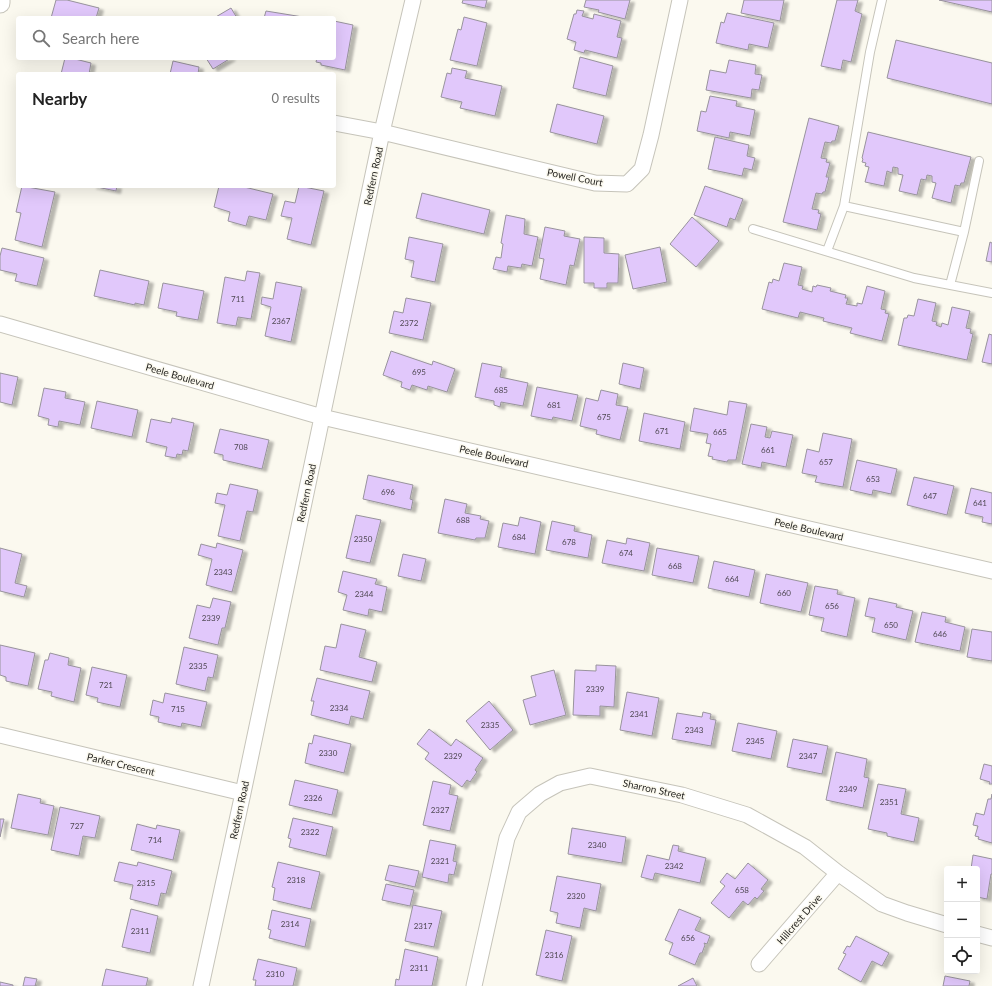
<!DOCTYPE html>
<meta charset="utf-8">
<style>
body{margin:0;font-family:Lato,sans-serif;background:#f6f6f6;color:#222}
.controls{position:absolute;right:12px;bottom:12px;display:grid;overflow:hidden;border-radius:4px;box-shadow:0 4px 16px #0002}
.controls button{width:36px;height:36px;display:grid;place-items:center;padding:0;border:0;border-bottom:1px solid #e0e0e0;background:#fff;color:#222;font:20px sans-serif}
.list{margin:0;padding:0;list-style:none}
h2{display:flex;justify-content:space-between;align-items:center;height:52px;margin:0;padding:0 16px;font-size:17px}
h2 small{font-size:13px;font-weight:400;color:#767676}
.icon{flex:none;width:22px;height:22px;fill:none;stroke:currentColor;stroke-width:2;stroke-linecap:round;stroke-linejoin:round}
.map{position:relative;flex:none;width:992px;height:986px;overflow:hidden}
.search{position:absolute;background:#fff;box-shadow:0 4px 16px #0002;left:16px;top:16px;width:320px;height:44px;display:flex;align-items:center;gap:10px;box-sizing:border-box;padding:0 14px;border-radius:4px;color:#767676;font-size:15px}
.panel{position:absolute;background:#fff;box-shadow:0 4px 16px #0002;left:16px;top:72px;width:320px;height:116px;border-radius:4px}
.map>svg:first-child{display:block}
.building{fill:#e1c8fb;stroke:#98939c;filter:url(#shadow)}
.lines{fill:none;stroke-linecap:round;stroke-linejoin:round}
.service-casing{stroke:#c6c4ba;stroke-width:10}
.minor-casing{stroke:#c6c4ba;stroke-width:17}
.tertiary-casing{stroke:#c6c4ba;stroke-width:21}
.service{stroke:#fff;stroke-width:8}
.minor{stroke:#fff;stroke-width:15}
.tertiary{stroke:#fff;stroke-width:19}
.labels{text-anchor:middle;dominant-baseline:central;stroke-width:3;stroke-linejoin:round;paint-order:stroke}
.number-label{font-size:8px;fill:#504954}
.street-label{font-size:10px;fill:#201f1c;stroke:#fbf9ef}
</style>
<div class="map">
<svg width="992" height="986" viewBox="0 0 992 986">
<defs>
<filter id="shadow"><feDropShadow dx="4.5" dy="2.5" stdDeviation="1" flood-color="#0004"/></filter>
</defs>
<rect width="100%" height="100%" fill="#fbf9ef"/>
<!-- building -->
<path class="building" d="M56 0H67L99 8 96 18H51Z
M463 0H487L485 8 462 3Z
M586 0H630L625 19 598 12 599 10 584 7Z
M744 0H784L780 21 741 13Z
M837 0H858L855 11 862 14 851 62 843 60 841 70 821 66Z
M939 0H992V12Z
M231 8 237 18H214Z
M577 10 584 11 582 16 593 19 594 14 621 21 617 37 622 38 617 58 585 50 584 53 574 50 576 42 567 39 574 14H576Z
M266 11 309 18H264Z
M727 13 774 23 768 48 749 44 748 50 716 43 721 22 724 23Z
M464 17 487 23 477 66 450 60 458 29 461 30Z
M334 21 353 25 345 70 321 65V63L316 62 317 58H334Z
M896 40 992 63V104L887 78Z
M580 57 613 66 606 96 573 88Z
M65 58H71L91 63 89 74H61Z
M206 58H231L213 69Z
M729 60 756 65 755 74 762 75 759 90 752 89 751 98 706 90 710 70 726 73Z
M173 61 199 67 198 74H170Z
M452 68 467 71 465 78 502 86 495 116 460 108 462 102 441 97 447 73 451 74Z
M710 96 737 101 736 106 755 110 750 136 730 132 729 138 697 131 701 111 706 112Z
M557 104 604 116 597 144 550 132Z
M809 118 839 126 835 141H832L831 143 825 142 821 158 827 159 826 162 830 163 826 177H829L825 192H823L822 194 816 193 812 209 819 210 818 213 821 214 817 230 783 222Z
M868 132 971 157 964 183H961L960 186 955 185 951 203 932 198 936 183 932 182V176L927 175 926 180 921 179 917 195 899 191 903 175 898 174V168L893 167 892 173 887 171 884 186 865 182 869 167 865 166 866 163 862 162 863 159 862 158Z
M715 137 749 145 747 156 755 158 752 170 744 168 742 176 708 169Z
M22 186 55 192 42 247 15 240 21 213 16 212Z
M92 186H117L116 191Z
M219 186H240L273 194 266 220 249 216 246 226 228 221 230 212 214 207Z
M299 186 324 191 311 245 287 239 292 218 281 216 285 201 295 203Z
M705 186 743 199 735 220 730 218 727 227 694 215Z
M422 193 490 210 484 234 416 218Z
M506 215 525 219 524 234 538 237 532 266 522 264 521 268 508 266 507 272 493 269 496 257 501 258 503 244 501 243Z
M692 217 719 241 696 267 670 244Z
M545 227 565 231 564 236 580 239 574 266 570 265 566 285 540 279 544 259 539 258Z
M409 237 443 244 435 282 411 277 414 261 405 259Z
M584 237 604 238V253L619 254 618 283H607V288H594V283H584Z
M990 242 992 243V262L986 261Z
M660 247 667 282 633 289 625 255Z
M2 248 44 258 37 286 15 281 17 274 0 270V256Z
M784 263 802 267 798 285 803 286 802 289 812 292 813 286 816 287 817 285 831 288 830 291 846 295 845 298H848L846 304 857 306V303L862 304 867 286 885 291 881 309 886 310 885 313 889 314 882 341 850 333 852 328 823 321 824 318 800 312 798 318 762 309 769 282 772 283 773 279 779 281Z
M100 270 149 281 144 305 135 303V305L94 296Z
M247 271 260 273 251 319 238 317 236 326 217 323 225 277 245 281Z
M276 282 302 287 291 342 265 336 271 307 261 304 262 297 273 299Z
M163 283 204 291 198 320 176 316 177 312 158 308Z
M406 298 431 303 423 340 389 333 394 311 403 313Z
M918 299 936 303 932 321 937 322 936 325 941 327 942 323 948 325 952 307 970 311 966 328 971 329 970 333 973 334 967 360 898 345 904 318H907L908 315 914 316Z
M989 334 992 335V364L982 362Z
M391 351 432 365 433 361 455 369 447 392 428 386 427 390 412 385 410 390 401 387 402 382 383 375Z
M482 363 502 367 500 377 528 383 523 406 501 402 500 407 494 405V401L475 397Z
M623 363 644 368 640 389 619 384Z
M0 373 18 377 12 405 0 402Z
M537 387 578 395 572 421 553 417 552 420 531 416Z
M44 388 66 392 65 398 85 402 80 425 59 421 58 427 48 425 49 419 38 416Z
M601 390 618 394 616 405 628 407 620 440 596 434 597 430 580 426 586 398 598 401Z
M97 401 138 410 132 437 91 428Z
M729 401 747 404 736 460H728L727 462 712 459 713 457 708 456 711 444 706 443 708 434 690 431 694 408 727 415Z
M644 413 685 422 680 449 639 441Z
M172 418 194 423 188 451 183 450 182 455 177 454 176 458 165 456 167 447 146 442 151 419 171 423Z
M751 424 767 427 765 437 770 438 772 431 793 435 786 467 762 462 761 468 742 464Z
M220 429 269 440 262 469 223 460V455L214 453Z
M823 433 852 439 843 487 815 482 817 476 802 473 807 449 819 452Z
M857 460 897 469 891 494 873 490 872 495 850 490Z
M368 475 413 485 410 499 413 500 411 510 363 499Z
M914 477 954 486 947 515 907 505Z
M230 484 258 490 253 512 247 511 240 541 218 536 225 505 215 503 217 493 227 495Z
M971 488 992 493V524L982 522 983 517 965 513Z
M445 499 467 504 465 513 481 516 480 519 489 521 485 538H476L475 540 438 533Z
M356 515 381 520 370 563 346 558Z
M520 517 541 522 535 554 498 547 503 523 518 526Z
M552 521 575 526 574 531 592 535 588 558 546 550Z
M627 538 650 543 644 571 602 563 607 540 626 544Z
M217 543 243 550 232 592 206 585 212 559 198 555 201 544 216 548Z
M0 548 22 554 15 583 27 586 24 597 0 591Z
M657 548 699 556 693 583 652 575Z
M403 554 426 559 421 581 398 576Z
M714 561 755 570 749 597 708 588Z
M343 571 377 579 375 584 387 587 382 612 369 609 368 616 343 610 347 595 338 592Z
M766 574 808 583 801 612 760 603Z
M815 586 838 590 837 594 855 598 847 637 821 631 824 618 809 615Z
M213 598 231 602 225 628H222L218 645 189 638 197 605 210 608Z
M869 598 897 604 896 607 913 611 906 640 872 632 875 618 865 616Z
M922 612 946 617 945 622 965 627 960 651 915 642Z
M341 624 366 630 359 657 377 662 372 682 320 670 325 646 336 648Z
M972 629 992 632V661L967 657Z
M0 645 35 653 28 686 6 681V677L0 675Z
M184 647 218 655 213 678 208 677 205 691 176 684Z
M50 653 69 658 68 665 81 668 74 702 51 696 52 692 38 689 45 660H48Z
M596 665 616 666 614 707 600 706V716L573 715 575 670 596 671Z
M92 667 127 675 120 707 97 702 98 698 86 695Z
M554 670 566 715 530 725 523 700 536 696 531 676Z
M317 678 370 691 363 719 351 716 349 725 311 715 314 701H311Z
M627 692 659 698 652 736 620 730Z
M165 693 207 702 201 727 182 723 181 727 158 722 159 717 150 715 153 700 163 703Z
M489 701 513 730 490 750 466 721Z
M703 712 711 714 710 719 716 720 711 746 672 739 677 713 702 717Z
M738 723 777 731 771 759 732 751Z
M429 729 451 746 456 739 483 758 475 770 477 772 470 782 467 780 462 787 425 759 429 753 417 744Z
M314 735 351 744 344 773 305 763 309 743 312 744Z
M793 739 828 746 822 774 787 767Z
M836 752 867 759 864 777 869 778 863 808 826 800Z
M984 764 992 766V784H989L990 782 980 779Z
M295 780 338 790 332 815 289 805Z
M433 781 451 785 449 794 458 796 450 831 423 825Z
M878 784 906 789 901 814 919 818 914 842 887 836V833L868 829Z
M18 794 41 799 40 803 54 806 48 835 11 828Z
M992 794V843L978 839 979 837 975 836 978 826 973 825 976 813 984 815 988 799H991Z
M60 807 100 816 95 838 83 836 79 856 51 850Z
M293 818 333 827 326 856 289 847 291 839 288 838Z
M0 819H4L0 837Z
M137 824 156 829 157 825 180 830 173 860 131 850Z
M572 828 626 837 622 863 568 854Z
M430 840 456 845 453 861 457 862 454 875 449 874 448 883 422 877Z
M673 845 679 846 678 851 706 858 700 883 655 873 653 880 641 877 647 855 669 860Z
M973 855 992 859V874H991L987 899 977 897V869H971Z
M119 862 137 866 138 862 172 871 166 894 161 893 158 906 130 899 133 885 114 881Z
M278 862 320 872 311 909 273 900 275 888 272 887Z
M748 863 768 880 761 889 764 891 757 899 755 897 748 905 743 901 729 918 711 903 725 886 720 882 727 873 735 879Z
M389 865 419 871 415 887 385 880Z
M557 876 601 884 596 911 584 908 580 928 556 923 558 913 550 911Z
M386 884 414 890 410 906 382 900Z
M413 905 442 911 434 947 405 941Z
M131 909 158 916 150 953 122 947Z
M679 909 701 918 695 930 710 936 707 944 704 943 705 945 702 953H700L695 965 669 954 673 943 665 940Z
M272 910 311 919 305 947 269 938 271 930 268 929Z
M546 930 572 936 562 981 536 975Z
M856 936 889 953 882 966 872 961 861 982 838 969 846 954 843 953 847 946 850 947Z
M405 949 438 957 432 986H395L396 979 399 980Z
M258 959 297 968 293 986H255L256 980H253Z
M106 969 148 978 146 986H102Z
M945 976 970 981 969 986H943Z
M25 977 37 979 35 986H37H23Z
M693 978 697 986H678Z
M0 982 13 985V986H0Z"/>
<g class="lines">
<!-- service casing -->
<g class="service-casing">
<path id="service" d="M844 206 870 52 882 0
M753 229 914 278 992 293
M964 232 979 161
M827 251 844 206 964 232 950 285"/>
</g>
<!-- minor casing -->
<g class="minor-casing">
<path id="minor" d="M334 123 382 132 595 183 627 184 642 169 651 135 680 0
M0 324 322 417 992 571
M0 735 243 793
M977 934 992 938
M759 964 838 873
M201 986 243 793 382 132 413 0
M474 986 507 838 519 812 540 794 560 783 590 776 682 795 747 815 805 847 838 873 882 904 907 913 947 925"/>
</g>
<!-- tertiary casing -->
<g class="tertiary-casing">
<path id="tertiary" d="M0 3V0"/>
</g>
<!-- service -->
<use href="#service" class="service"/>
<!-- minor -->
<use href="#minor" class="minor"/>
<!-- tertiary -->
<use href="#tertiary" class="tertiary"/>
</g>
<g class="labels">
<!-- number labels -->
<g class="number-label">
<text x="238" y="299">711</text>
<text x="281" y="321">2367</text>
<text x="409" y="323">2372</text>
<text x="419" y="372">695</text>
<text x="501" y="390">685</text>
<text x="554" y="405">681</text>
<text x="604" y="417">675</text>
<text x="662" y="431">671</text>
<text x="720" y="432">665</text>
<text x="241" y="447">708</text>
<text x="768" y="450">661</text>
<text x="826" y="462">657</text>
<text x="873" y="479">653</text>
<text x="388" y="492">696</text>
<text x="930" y="496">647</text>
<text x="980" y="503">641</text>
<text x="463" y="520">688</text>
<text x="519" y="537">684</text>
<text x="363" y="539">2350</text>
<text x="569" y="542">678</text>
<text x="626" y="553">674</text>
<text x="675" y="566">668</text>
<text x="223" y="572">2343</text>
<text x="732" y="579">664</text>
<text x="784" y="593">660</text>
<text x="364" y="594">2344</text>
<text x="832" y="606">656</text>
<text x="211" y="618">2339</text>
<text x="891" y="625">650</text>
<text x="940" y="634">646</text>
<text x="198" y="666">2335</text>
<text x="106" y="685">721</text>
<text x="595" y="689">2339</text>
<text x="339" y="708">2334</text>
<text x="178" y="709">715</text>
<text x="639" y="714">2341</text>
<text x="490" y="725">2335</text>
<text x="694" y="730">2343</text>
<text x="755" y="741">2345</text>
<text x="328" y="753">2330</text>
<text x="453" y="756">2329</text>
<text x="808" y="756">2347</text>
<text x="848" y="789">2349</text>
<text x="313" y="798">2326</text>
<text x="889" y="802">2351</text>
<text x="440" y="810">2327</text>
<text x="77" y="826">727</text>
<text x="310" y="832">2322</text>
<text x="155" y="840">714</text>
<text x="597" y="845">2340</text>
<text x="440" y="861">2321</text>
<text x="674" y="866">2342</text>
<text x="296" y="880">2318</text>
<text x="146" y="883">2315</text>
<text x="742" y="890">658</text>
<text x="576" y="896">2320</text>
<text x="290" y="924">2314</text>
<text x="423" y="926">2317</text>
<text x="140" y="931">2311</text>
<text x="688" y="938">656</text>
<text x="554" y="955">2316</text>
<text x="419" y="968">2311</text>
<text x="275" y="974">2310</text>
</g>
<!-- street labels -->
<g class="street-label">
<text transform="translate(373 176) rotate(-78)">Redfern Road</text>
<text transform="translate(575 177) rotate(11)">Powell Court</text>
<text transform="translate(180 376) rotate(16)">Peele Boulevard</text>
<text transform="translate(494 456) rotate(13)">Peele Boulevard</text>
<text transform="translate(306 493) rotate(-78)">Redfern Road</text>
<text transform="translate(809 529) rotate(13)">Peele Boulevard</text>
<text transform="translate(121 764) rotate(13)">Parker Crescent</text>
<text transform="translate(654 789) rotate(12)">Sharron Street</text>
<text transform="translate(239 810) rotate(-78)">Redfern Road</text>
<text transform="translate(799 919) rotate(-49)">Hillcrest Drive</text>
</g>
</g>
</svg>
<div class="controls">
<button>+</button>
<button>−</button>
<button><svg class="icon" aria-label="locate" viewBox="0 0 24 24"><circle cx="12" cy="12" r="6"/><path d="M12 2v4M12 18v4M2 12h4M18 12h4"/></svg></button>
</div>
<div class="search"><svg class="icon" aria-label="search" viewBox="0 0 24 24"><circle cx="10" cy="10" r="6"/><path d="M15 15l6 6"/></svg>Search here</div>
<section class="panel">
<h2>Nearby<small>0 results</small></h2>
<ul class="list">
</ul>
</section>
</div>
